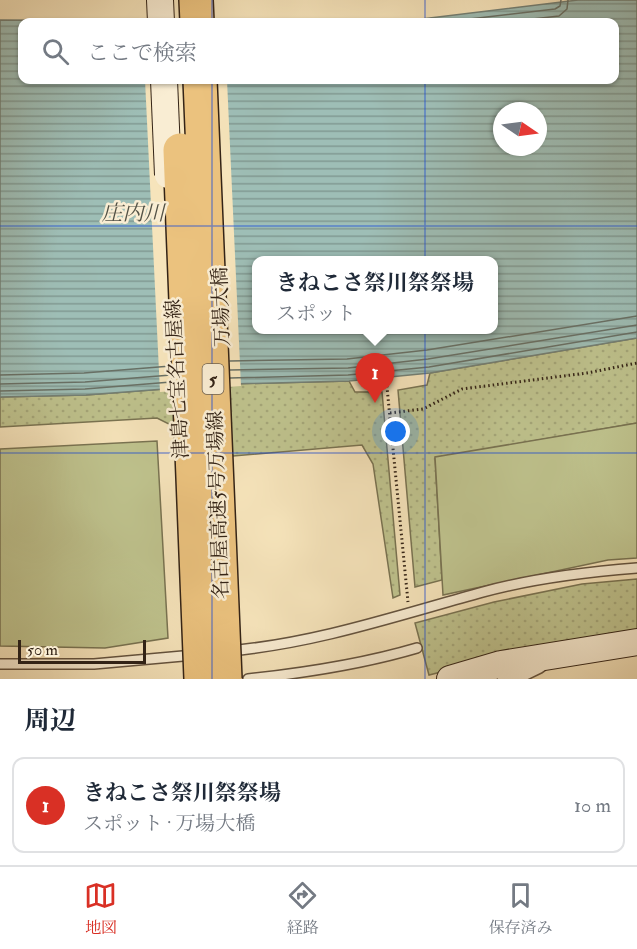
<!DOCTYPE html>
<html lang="ja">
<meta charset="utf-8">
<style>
body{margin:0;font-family:"IM FELL Double Pica","Noto Serif JP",serif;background:#f2f2f3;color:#1f2937}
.compass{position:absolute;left:493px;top:102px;width:54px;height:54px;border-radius:50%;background:#fff;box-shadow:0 2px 4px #0004;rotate:103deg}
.scale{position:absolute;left:18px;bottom:15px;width:128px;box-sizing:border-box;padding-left:6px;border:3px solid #332316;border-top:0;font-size:16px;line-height:21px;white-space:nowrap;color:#332316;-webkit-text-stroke:4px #f9edd3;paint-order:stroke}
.you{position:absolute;left:396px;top:432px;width:21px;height:21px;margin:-15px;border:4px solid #fff;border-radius:50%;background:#1a73e8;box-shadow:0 0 0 9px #1a73e833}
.badge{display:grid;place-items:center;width:39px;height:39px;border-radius:50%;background:#d93025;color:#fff;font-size:20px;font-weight:700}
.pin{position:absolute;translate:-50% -50px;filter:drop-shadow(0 2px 3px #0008)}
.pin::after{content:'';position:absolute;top:32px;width:21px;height:18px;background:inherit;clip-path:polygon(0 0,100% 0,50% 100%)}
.popup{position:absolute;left:252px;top:256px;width:246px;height:78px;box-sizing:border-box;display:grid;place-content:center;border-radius:12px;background:#fff;filter:drop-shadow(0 2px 4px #0005);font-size:20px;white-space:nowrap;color:#747a83}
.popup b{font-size:22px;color:#1f2937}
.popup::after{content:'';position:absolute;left:50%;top:100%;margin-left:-12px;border:12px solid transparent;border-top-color:#fff}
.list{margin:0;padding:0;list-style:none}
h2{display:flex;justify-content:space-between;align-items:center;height:78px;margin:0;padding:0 24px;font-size:26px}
h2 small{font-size:20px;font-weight:400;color:#747a83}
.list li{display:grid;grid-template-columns:39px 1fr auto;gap:18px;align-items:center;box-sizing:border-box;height:96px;margin:0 12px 12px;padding:0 12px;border:2px solid #e0e1e3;border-radius:12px}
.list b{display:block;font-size:22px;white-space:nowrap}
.list p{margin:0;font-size:20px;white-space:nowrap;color:#747a83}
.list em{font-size:20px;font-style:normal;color:#747a83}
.icon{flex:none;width:33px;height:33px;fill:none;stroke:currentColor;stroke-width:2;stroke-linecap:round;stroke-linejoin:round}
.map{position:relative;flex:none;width:637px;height:679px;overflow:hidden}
.search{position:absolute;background:#fff;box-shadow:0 2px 4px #0004;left:18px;right:18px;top:18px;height:66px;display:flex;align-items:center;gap:15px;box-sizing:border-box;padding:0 21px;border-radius:12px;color:#747a83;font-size:22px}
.sheet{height:186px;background:#fff}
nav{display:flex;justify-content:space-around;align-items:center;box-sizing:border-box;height:84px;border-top:2px solid #e0e1e3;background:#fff;font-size:16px;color:#747a83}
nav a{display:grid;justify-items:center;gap:3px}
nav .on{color:#d93025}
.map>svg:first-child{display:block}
.grass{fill:url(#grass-dots);stroke:#797352;stroke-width:1.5}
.park{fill:#bfc38e;stroke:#797352;stroke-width:1.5}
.water{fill:url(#water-rules);stroke:#738076;stroke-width:1.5;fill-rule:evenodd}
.pier{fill:#f6e4bb}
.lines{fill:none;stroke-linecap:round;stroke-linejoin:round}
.shore{stroke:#687066;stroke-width:1.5}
.lane-casing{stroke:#64533f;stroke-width:12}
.street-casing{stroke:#64533f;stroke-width:21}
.secondary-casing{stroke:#332316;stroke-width:28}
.highway-casing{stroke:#332316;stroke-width:36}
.path{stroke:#332316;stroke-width:3;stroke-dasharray:1.5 3;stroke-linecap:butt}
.lane{stroke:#f9edd3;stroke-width:9}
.street{stroke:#f9edd3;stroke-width:18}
.secondary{stroke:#f9edd3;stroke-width:26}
.highway{stroke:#ebc27e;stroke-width:33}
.secondary-bridge-casing{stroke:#332316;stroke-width:28;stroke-linecap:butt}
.highway-bridge-casing{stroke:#332316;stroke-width:36;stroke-linecap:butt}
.secondary-bridge{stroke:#f9edd3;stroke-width:26}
.highway-bridge{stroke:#ebc27e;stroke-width:33}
.grid{fill:none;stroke:#1d4ed8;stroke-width:1.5;stroke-opacity:0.55}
.labels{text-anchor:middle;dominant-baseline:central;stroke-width:5;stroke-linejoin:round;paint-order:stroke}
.shield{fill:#f9edd3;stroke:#6e604f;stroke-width:1.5}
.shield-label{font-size:18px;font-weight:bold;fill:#332316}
.street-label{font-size:20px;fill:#332316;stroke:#f9edd3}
.water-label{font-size:21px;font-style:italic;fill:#535246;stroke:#f9edd3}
</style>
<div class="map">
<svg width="637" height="679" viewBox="0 0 637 679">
<defs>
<pattern id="grass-dots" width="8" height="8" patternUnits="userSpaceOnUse" patternTransform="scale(1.5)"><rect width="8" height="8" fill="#bfc38e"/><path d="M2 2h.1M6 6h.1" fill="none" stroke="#a5a77a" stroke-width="1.8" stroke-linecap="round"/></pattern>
<pattern id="water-rules" width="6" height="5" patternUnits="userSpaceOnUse" patternTransform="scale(1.5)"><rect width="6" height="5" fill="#9ebeb6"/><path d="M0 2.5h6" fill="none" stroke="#819a93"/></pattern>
</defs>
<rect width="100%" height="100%" fill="#f6e4bb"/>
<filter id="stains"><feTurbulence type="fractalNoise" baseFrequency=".00333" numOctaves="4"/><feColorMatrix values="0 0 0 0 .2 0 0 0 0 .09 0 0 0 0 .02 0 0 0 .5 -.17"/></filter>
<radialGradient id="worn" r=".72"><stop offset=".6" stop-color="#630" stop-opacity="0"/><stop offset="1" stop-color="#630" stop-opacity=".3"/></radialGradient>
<!-- grass -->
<path class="grass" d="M637 338V423L435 458 442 580 415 587 398 390 427 385 430 373Z
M349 381 355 392H382L400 595 393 598 373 464 362 445 233 456 157 418 0 427V397L86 395 230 384Z
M637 579V633L521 652 429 675 415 623 494 602 582 584Z"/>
<!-- park -->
<path class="park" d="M637 423V558L608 560 443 595 435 457Z
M157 441 168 638 105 648 0 646V449Z"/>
<!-- water -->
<path class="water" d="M578 0H637V338L430 373 349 381 230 384 86 395 0 397V20L208 21 248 19V22H22V80H614V22H368L405 21ZM502 111H538V147H502ZM256 260H494V330H256Z"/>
<!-- pier -->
<path class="pier" d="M145 80H227L241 386 160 392Z"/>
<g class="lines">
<!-- shore -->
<path class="shore" d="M444 22 555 9 560 6 561 0
M506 22 559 16 567 9 568 0
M230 361 347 359 427 350 637 316
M230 370 348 368 428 359 637 325
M0 375 84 373 171 366
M230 378 348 375 429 367 637 332
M0 384 85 382 171 375
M0 391 85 389 171 382"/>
<!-- lane casing -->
<g class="lane-casing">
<path id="lane" d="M229 651C317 643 399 615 483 592 534 578 585 572 637 568
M0 664H94L194 655
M248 679C304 673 363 664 417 648"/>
</g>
<!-- street casing -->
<g class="street-casing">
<path id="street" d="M507 679 538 664"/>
</g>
<!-- secondary casing -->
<g class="secondary-casing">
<path id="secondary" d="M160 0 161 22
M450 679 501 664 637 642"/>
</g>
<!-- highway casing -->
<g class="highway-casing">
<path id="highway" d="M196 0 197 22"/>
</g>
<!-- path -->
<path class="path" d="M386 377 408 602
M390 413 423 409 462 389 587 373 637 363"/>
<!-- lane -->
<use href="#lane" class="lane"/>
<!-- street -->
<use href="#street" class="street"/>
<!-- secondary -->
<use href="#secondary" class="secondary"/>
<!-- highway -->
<use href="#highway" class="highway"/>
<!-- secondary-bridge casing -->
<g class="secondary-bridge-casing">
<path id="secondary-bridge" d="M164 80 168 175"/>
</g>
<!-- highway-bridge casing -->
<g class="highway-bridge-casing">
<path id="highway-bridge" d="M200 80 225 679
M180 150 201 679"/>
</g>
<!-- secondary-bridge -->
<use href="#secondary-bridge" class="secondary-bridge"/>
<!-- highway-bridge -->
<use href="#highway-bridge" class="highway-bridge"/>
</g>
<!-- grid -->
<path class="grid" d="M212 0V22M425 0V22M212 80V679M425 80V679M0 226H637M0 453H637"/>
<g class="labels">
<!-- shield labels -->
<rect class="shield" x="202.5" y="364" width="21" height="30" rx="4.5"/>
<g class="shield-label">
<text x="213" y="379">5</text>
</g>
<!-- street labels -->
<g class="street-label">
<text transform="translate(221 307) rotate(-92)">万場大橋</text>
<text transform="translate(177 379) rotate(-93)">津島七宝名古屋線</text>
<text transform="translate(218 505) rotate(-92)">名古屋高速5号万場線</text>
</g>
<!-- water labels -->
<g class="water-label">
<text x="133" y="213">庄内川</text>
</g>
</g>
<rect width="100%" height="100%" filter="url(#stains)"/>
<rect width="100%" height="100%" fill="url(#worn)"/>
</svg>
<svg class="compass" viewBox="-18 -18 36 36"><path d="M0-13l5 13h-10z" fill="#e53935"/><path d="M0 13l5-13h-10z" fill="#747a83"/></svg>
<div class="scale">50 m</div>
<div class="you"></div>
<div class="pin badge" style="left:375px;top:403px">1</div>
<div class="popup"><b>きねこさ祭川祭祭場</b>スポット</div>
<div class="search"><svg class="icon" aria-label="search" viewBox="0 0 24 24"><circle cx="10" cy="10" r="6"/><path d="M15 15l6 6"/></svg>ここで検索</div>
</div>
<section class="sheet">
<h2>周辺<small></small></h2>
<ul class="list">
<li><span class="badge">1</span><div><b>きねこさ祭川祭祭場</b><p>スポット · 万場大橋</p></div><em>10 m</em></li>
</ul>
</section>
<nav>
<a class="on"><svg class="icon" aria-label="map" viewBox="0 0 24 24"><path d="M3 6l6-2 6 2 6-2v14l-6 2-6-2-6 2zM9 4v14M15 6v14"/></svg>地図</a>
<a><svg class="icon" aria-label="directions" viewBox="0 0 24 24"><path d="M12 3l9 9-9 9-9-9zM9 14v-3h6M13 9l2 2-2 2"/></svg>経路</a>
<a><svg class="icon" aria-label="saved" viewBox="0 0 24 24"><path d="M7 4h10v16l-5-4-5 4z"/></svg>保存済み</a>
</nav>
